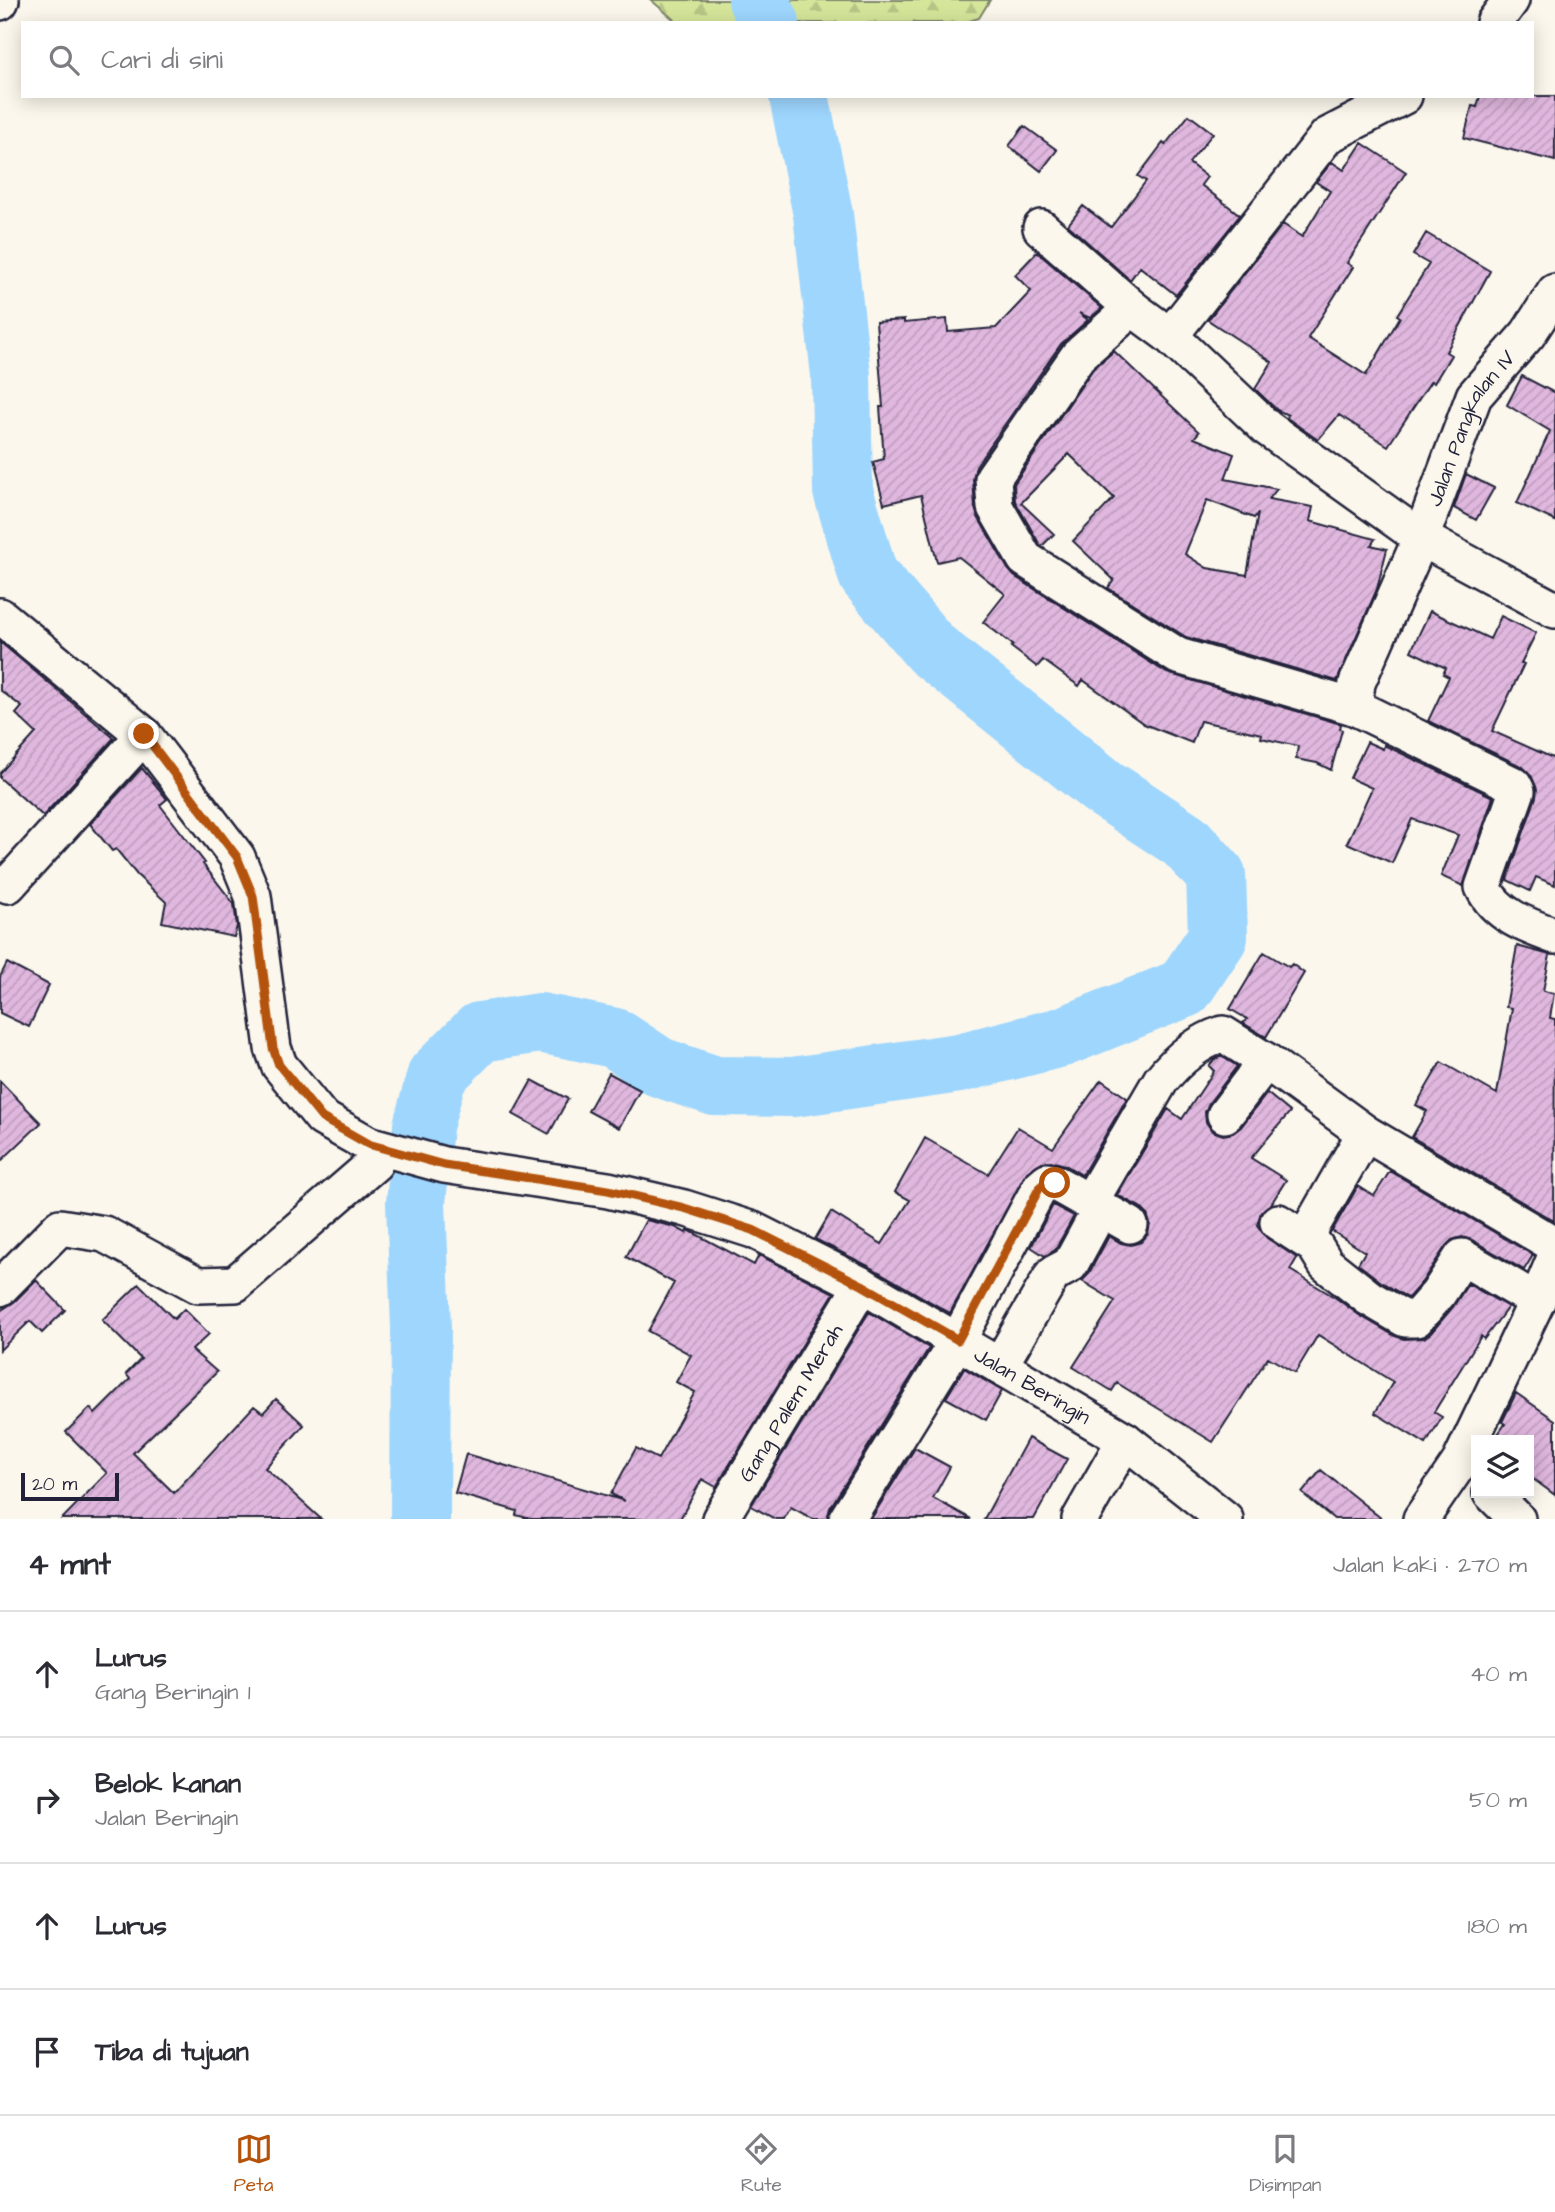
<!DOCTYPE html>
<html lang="id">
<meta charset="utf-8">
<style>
body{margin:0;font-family:"Architects Daughter",sans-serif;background:#f2f2f3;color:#2b2b33}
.controls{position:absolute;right:21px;bottom:21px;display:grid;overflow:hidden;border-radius:0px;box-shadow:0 4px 18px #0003}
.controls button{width:63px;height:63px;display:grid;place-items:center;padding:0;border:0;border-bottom:2px solid #e1e1e2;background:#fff;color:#2b2b33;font:35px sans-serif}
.scale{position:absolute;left:21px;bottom:18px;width:98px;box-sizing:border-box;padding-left:7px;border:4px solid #22223b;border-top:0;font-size:19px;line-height:24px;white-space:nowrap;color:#22223b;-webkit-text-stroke:5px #fbf7ec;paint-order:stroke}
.stop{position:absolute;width:21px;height:21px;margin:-16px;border:5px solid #b45309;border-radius:50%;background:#fff}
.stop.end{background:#b45309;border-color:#fff;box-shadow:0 2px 7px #0008}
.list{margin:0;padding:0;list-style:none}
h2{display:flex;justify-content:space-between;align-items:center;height:91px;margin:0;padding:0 28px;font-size:30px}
h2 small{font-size:23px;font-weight:400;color:#7c7c81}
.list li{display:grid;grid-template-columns:46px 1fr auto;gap:21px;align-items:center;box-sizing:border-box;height:126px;padding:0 28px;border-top:2px solid #e1e1e2}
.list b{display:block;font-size:26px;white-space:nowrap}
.list p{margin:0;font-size:23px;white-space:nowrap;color:#7c7c81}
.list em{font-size:23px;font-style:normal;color:#7c7c81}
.icon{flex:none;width:38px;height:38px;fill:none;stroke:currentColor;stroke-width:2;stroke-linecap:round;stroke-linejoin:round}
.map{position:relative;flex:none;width:1555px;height:1519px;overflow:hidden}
.search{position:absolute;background:#fff;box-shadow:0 4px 18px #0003;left:21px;right:21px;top:21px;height:77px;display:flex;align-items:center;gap:18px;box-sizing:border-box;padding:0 24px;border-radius:0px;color:#7c7c81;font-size:26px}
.sheet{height:595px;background:#fff}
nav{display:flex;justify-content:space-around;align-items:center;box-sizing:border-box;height:98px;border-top:2px solid #e1e1e2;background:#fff;font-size:19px;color:#7c7c81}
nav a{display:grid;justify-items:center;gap:4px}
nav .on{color:#b45309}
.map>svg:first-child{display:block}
.forest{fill:url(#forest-firs);stroke:#7c846a;stroke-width:2}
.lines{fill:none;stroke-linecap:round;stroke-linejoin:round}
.river{stroke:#9ed6fe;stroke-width:60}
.building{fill:url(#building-hatch);stroke:#22223b;stroke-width:2;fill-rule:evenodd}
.minor-casing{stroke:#22223b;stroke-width:40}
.minor{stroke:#fbf7ec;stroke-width:35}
.route{stroke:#b45309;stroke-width:9}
.labels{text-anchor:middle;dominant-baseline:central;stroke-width:5;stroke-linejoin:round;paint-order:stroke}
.street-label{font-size:21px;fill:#22223b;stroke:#fbf7ec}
</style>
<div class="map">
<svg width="1555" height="1519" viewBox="0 0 1555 1519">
<defs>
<pattern id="forest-firs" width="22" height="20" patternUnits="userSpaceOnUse" patternTransform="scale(1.75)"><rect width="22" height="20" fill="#d5e69a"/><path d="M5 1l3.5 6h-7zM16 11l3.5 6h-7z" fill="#b7c586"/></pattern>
<pattern id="building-hatch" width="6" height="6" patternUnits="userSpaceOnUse" patternTransform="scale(1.75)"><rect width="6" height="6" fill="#e0b7de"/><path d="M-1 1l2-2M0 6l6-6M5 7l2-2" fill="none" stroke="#c09dbf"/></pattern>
</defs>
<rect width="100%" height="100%" fill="#fbf7ec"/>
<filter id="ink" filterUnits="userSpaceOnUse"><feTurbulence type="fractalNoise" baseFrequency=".0143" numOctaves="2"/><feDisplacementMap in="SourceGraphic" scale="14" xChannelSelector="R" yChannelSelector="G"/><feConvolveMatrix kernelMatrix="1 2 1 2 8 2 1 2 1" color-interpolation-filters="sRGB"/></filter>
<g filter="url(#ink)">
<!-- forest -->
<path class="forest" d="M651 0H990L979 18 963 23H678Z"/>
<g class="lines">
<!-- river -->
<path class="river" d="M758 0 770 23
M420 1519 421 1328 416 1203 423 1126 437 1075 480 1032 540 1023 615 1038 659 1067 715 1086 793 1087 959 1063 1062 1037 1184 988 1218 937 1216 875 1185 841 1103 787 931 649 868 575 843 491 841 375 823 214 799 96"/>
</g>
<!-- building -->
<path class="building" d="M1480 96H1555V161L1464 138 1472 106 1477 107Z
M1189 115 1213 133 1189 163 1207 177 1201 185 1240 215 1176 295 1140 267 1130 280 1068 225 1083 206 1111 227 1146 181 1138 176 1163 143 1165 145Z
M1024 126 1057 150 1041 171 1009 146Z
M1362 143 1406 172 1347 263 1353 267 1308 338 1366 375 1400 317 1397 315 1429 264 1413 255 1426 233 1490 271 1446 352 1451 355 1434 383 1431 381 1388 446 1339 415 1318 440 1287 418 1288 415 1277 410 1255 389 1272 362 1208 320 1283 224 1302 237 1330 191 1316 182 1332 162 1344 170Z
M1037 252 1102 308 1090 318 1079 313 1088 320 1061 344 976 466 973 479 975 508 978 517 1008 569 1014 576 1167 673 1341 724 1340 729 1342 730 1331 770 1317 763 1296 759 1298 746 1261 738 1262 734 1200 721 1192 743 1144 724 1083 680 1079 686 1043 660 1037 667 1011 647 1013 645 983 622 1005 594 959 557 937 562 921 495 884 504 873 462 884 459 880 407H883L876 322 904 320V323L947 319 948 332 996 328 1031 291 1015 275Z
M1114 351 1199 432 1194 438 1234 454 1225 479 1277 489 1269 499 1313 507 1310 521 1375 539 1371 545 1387 549 1377 589 1337 681 1186 637 1108 588 1114 580 1073 541 1114 498 1069 454 1021 503 1054 534 1042 546 1040 545 1015 501 1014 484 1093 369ZM1207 500 1254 518 1258 513 1247 575 1207 568 1185 554Z
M1522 376 1555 393V521L1517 503 1550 431 1507 405Z
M1466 474 1494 488 1476 520 1454 508Z
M1430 611 1490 639 1501 616 1536 633 1521 663 1524 664 1492 731 1555 759V885L1536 877 1530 891 1507 880 1536 797 1537 789 1531 775 1523 767 1428 721 1449 677 1443 674 1446 668 1411 651Z
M0 642 114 738 43 816 0 778V773L36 733 16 714 22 707 0 690Z
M1367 742 1383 749 1384 745 1493 797 1463 886 1441 876 1458 835 1412 819 1392 863 1347 843 1372 788 1350 778Z
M142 768 167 799 160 805 205 863 203 864 234 904 237 926 234 937 162 922 166 902 137 875 116 849 112 851 90 824Z
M1517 946 1550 955 1543 991 1554 993 1550 1018 1555 1019 1554 1221 1412 1137 1427 1111 1416 1105 1441 1062 1497 1094 1512 1008 1506 1007Z
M1264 952 1289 967 1292 964 1304 973 1266 1037 1243 1023 1247 1019 1230 1009Z
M7 963 49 985 29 1027 0 1013V977Z
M1221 1056 1237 1066 1209 1103 1205 1112 1206 1122 1212 1131 1223 1135 1233 1133 1241 1127 1267 1093 1290 1112 1251 1158 1286 1180 1271 1204 1261 1212 1257 1225 1267 1238 1297 1258 1290 1270 1336 1298 1359 1315 1395 1336 1404 1339 1424 1338 1431 1333 1453 1307 1468 1284 1508 1307 1484 1339 1481 1336 1434 1412 1442 1417 1426 1444 1375 1413 1393 1382 1318 1335 1295 1373 1268 1357 1213 1442 1117 1383 1112 1391 1073 1367 1115 1301 1082 1281 1088 1275 1109 1236 1121 1243 1131 1245 1141 1242 1148 1234 1150 1224 1147 1214 1140 1207 1117 1195 1168 1109 1182 1119 1214 1071 1209 1066 1213 1061Z
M609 1073 640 1090 619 1128 588 1111Z
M532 1080 568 1099 549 1134 513 1114Z
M1101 1080 1127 1098 1082 1175 1065 1165 1051 1161 1042 1162 1027 1172 950 1313 872 1268 815 1239 831 1212 882 1244 910 1200 895 1192 925 1138 988 1174 1018 1127 1053 1148Z
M0 1081 41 1123 0 1162Z
M1390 1171 1533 1255 1524 1270 1472 1240 1462 1237 1452 1240 1446 1246 1422 1282 1408 1298 1380 1281 1358 1264 1365 1252 1332 1231 1358 1186 1374 1196Z
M1053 1205 1074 1216 1055 1250 1045 1256 1031 1247Z
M646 1220 675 1227 686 1233 688 1230 692 1232 754 1265 759 1255 834 1293 716 1487 702 1479 680 1519H531L516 1515 517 1511 455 1493 466 1454 625 1501 611 1494 636 1448 658 1459 695 1392 676 1382 691 1355 648 1331 674 1283 626 1257Z
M36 1280 65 1310 42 1333 30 1321 0 1350V1311L14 1302Z
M139 1284 174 1319 184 1309 209 1334 192 1350 217 1372 133 1453 174 1493 254 1406 263 1413 276 1399 304 1425 265 1468 321 1519H62L107 1473 66 1432 90 1408 95 1414 130 1379 126 1374 141 1359 102 1320Z
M869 1312 929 1348 830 1508 827 1519H813L791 1507 784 1519H775L751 1506Z
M964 1368 1002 1391 986 1420 946 1398Z
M1516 1393 1555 1420V1495L1529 1476V1440H1494L1505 1424 1502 1422Z
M1028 1438 1067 1459 1034 1519H984Z
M915 1448 950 1467 933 1498 971 1519H871Z
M1321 1470 1382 1519H1334L1302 1493Z"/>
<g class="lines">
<!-- minor casing -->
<g class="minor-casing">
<g id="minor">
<path d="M0 2 1 0"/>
<path d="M1494 23 1511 0"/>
<path d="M1041 228 1132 308"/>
<path d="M1170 336 1327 136 1404 96"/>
<path d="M1555 610 1421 538 1267 428 1170 336 1132 308 1078 356 993 478 995 507 1025 559 1178 656 1354 707 1514 785 1517 791 1483 887C1496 915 1527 926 1555 936"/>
<path id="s1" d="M0 616 144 735 237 857 253 896 273 1048 279 1065 322 1118 368 1144 444 1165 608 1190 684 1208 753 1230 862 1285 1125 1440 1225 1519"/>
<path id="s2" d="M1354 707 1357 683 1421 538 1474 396 1528 334 1555 292"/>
<path d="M8 885 144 735"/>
<path d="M1225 1115 1266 1061"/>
<path d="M1090 1202 1161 1080C1177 1060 1198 1042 1223 1034L1266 1061 1365 1133 1555 1245"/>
<path d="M1278 1222 1315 1246 1326 1264 1369 1298 1405 1319H1416L1438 1294 1462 1257 1537 1301"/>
<path d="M1305 1238 1365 1133"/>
<path d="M0 1288 60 1227 104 1234 198 1285 235 1284 375 1163 380 1148"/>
<path d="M1000 1365 1053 1274 1070 1265 1101 1208"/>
<path d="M1491 1493 1517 1519"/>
<path id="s3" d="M720 1519 862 1285"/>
<path d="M847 1519 958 1340 1040 1187 1047 1181 1055 1183 1130 1225"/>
<path d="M1080 1519 1125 1440"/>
<path d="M1421 1519 1460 1462 1537 1301 1555 1258"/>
</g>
</g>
<!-- minor -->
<use href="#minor" class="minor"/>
</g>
</g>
<g class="lines" filter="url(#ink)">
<!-- route -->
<path class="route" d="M144 734 237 857 253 896 273 1048 279 1065 322 1118 368 1144 444 1165 608 1190 684 1208 753 1230 862 1285 958 1340 1040 1187 1047 1181 1055 1183"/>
</g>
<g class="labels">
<!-- street labels -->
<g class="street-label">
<text stroke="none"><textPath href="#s2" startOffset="304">Jalan Pangkalan IV</textPath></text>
<text stroke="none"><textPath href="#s1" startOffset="1390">Jalan Beringin</textPath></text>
<text stroke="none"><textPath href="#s3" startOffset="136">Gang Palem Merah</textPath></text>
</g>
</g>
</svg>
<div class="controls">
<button><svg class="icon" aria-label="layers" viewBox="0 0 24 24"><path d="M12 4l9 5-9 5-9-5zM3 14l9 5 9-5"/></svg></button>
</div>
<div class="scale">20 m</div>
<div class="stop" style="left:1055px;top:1183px"></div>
<div class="stop end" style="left:144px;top:734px"></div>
<div class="search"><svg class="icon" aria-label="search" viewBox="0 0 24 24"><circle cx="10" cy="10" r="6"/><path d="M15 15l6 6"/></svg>Cari di sini</div>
</div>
<section class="sheet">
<h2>4 mnt<small>Jalan kaki · 270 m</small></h2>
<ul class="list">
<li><svg class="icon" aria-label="ahead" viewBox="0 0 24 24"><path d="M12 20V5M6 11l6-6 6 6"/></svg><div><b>Lurus</b><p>Gang Beringin 1</p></div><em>40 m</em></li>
<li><svg class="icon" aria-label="right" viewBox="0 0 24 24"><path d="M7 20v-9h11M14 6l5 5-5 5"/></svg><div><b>Belok kanan</b><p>Jalan Beringin</p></div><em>50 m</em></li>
<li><svg class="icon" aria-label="ahead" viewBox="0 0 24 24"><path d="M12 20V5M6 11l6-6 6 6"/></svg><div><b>Lurus</b></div><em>180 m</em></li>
<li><svg class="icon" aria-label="arrive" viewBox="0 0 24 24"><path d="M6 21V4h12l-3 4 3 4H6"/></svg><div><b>Tiba di tujuan</b></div></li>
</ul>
</section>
<nav>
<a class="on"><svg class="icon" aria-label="map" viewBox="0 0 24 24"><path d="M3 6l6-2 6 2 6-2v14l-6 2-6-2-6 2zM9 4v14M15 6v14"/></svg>Peta</a>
<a><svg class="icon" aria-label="directions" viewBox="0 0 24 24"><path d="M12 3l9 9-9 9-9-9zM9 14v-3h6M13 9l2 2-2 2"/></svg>Rute</a>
<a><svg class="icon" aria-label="saved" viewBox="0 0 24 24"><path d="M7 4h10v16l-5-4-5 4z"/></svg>Disimpan</a>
</nav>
